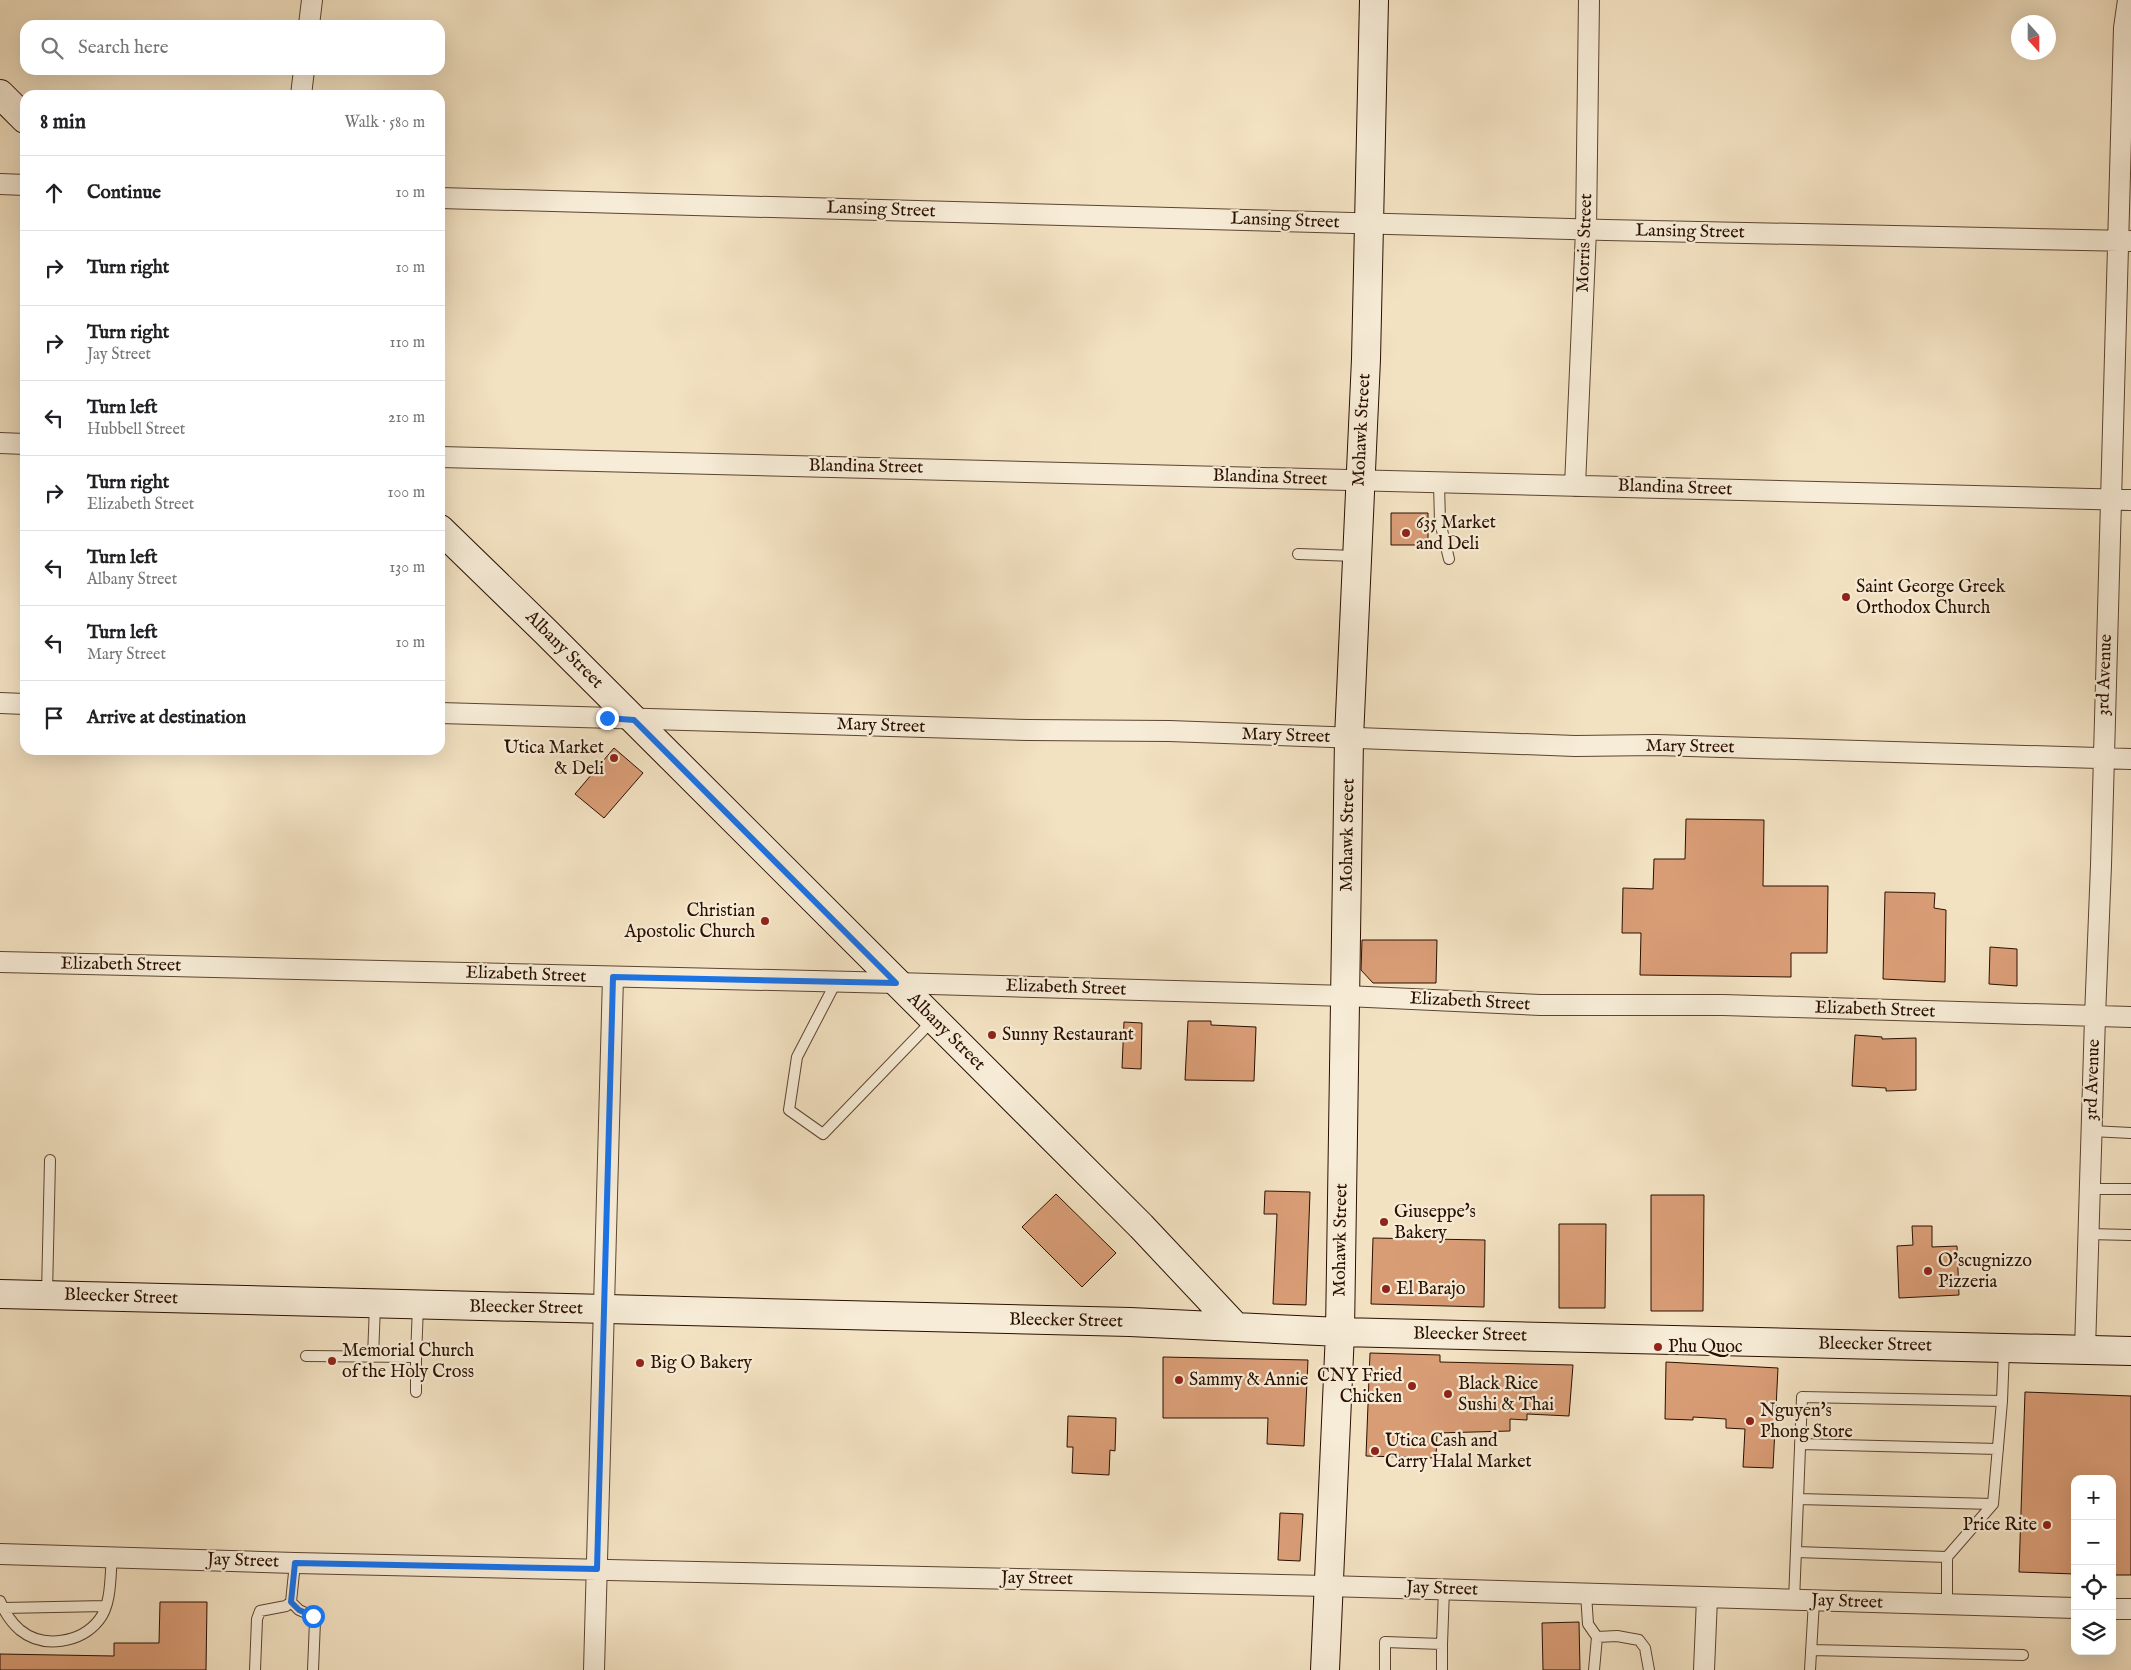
<!DOCTYPE html>
<meta charset="utf-8">
<style>
body{margin:0;font-family:"IM FELL English",serif;background:#f6f6f6;color:#202124}
.controls{position:absolute;right:15px;bottom:15px;display:grid;overflow:hidden;border-radius:10px;box-shadow:0 5px 20px #0002}
.controls button{width:45px;height:45px;display:grid;place-items:center;padding:0;border:0;border-bottom:1px solid #e0e0e0;background:#fff;color:#202124;font:25px sans-serif}
.compass{position:absolute;left:2011px;top:15px;width:45px;height:45px;border-radius:50%;background:#fff;box-shadow:0 5px 20px #0002;rotate:159deg}
.stop{position:absolute;width:15px;height:15px;margin:-11px;border:4px solid #1a73e8;border-radius:50%;background:#fff}
.stop.end{background:#1a73e8;border-color:#fff;box-shadow:0 1px 5px #0008}
.list{margin:0;padding:0;list-style:none}
h2{display:flex;justify-content:space-between;align-items:center;height:65px;margin:0;padding:0 20px;font-size:21px}
h2 small{font-size:16px;font-weight:400;color:#757577}
.list li{display:grid;grid-template-columns:32px 1fr auto;gap:15px;align-items:center;box-sizing:border-box;height:75px;padding:0 20px;border-top:1px solid #e0e0e0}
.list b{display:block;font-size:19px;white-space:nowrap}
.list p{margin:0;font-size:16px;white-space:nowrap;color:#757577}
.list em{font-size:16px;font-style:normal;color:#757577}
.icon{flex:none;width:28px;height:28px;fill:none;stroke:currentColor;stroke-width:2;stroke-linecap:round;stroke-linejoin:round}
.map{position:relative;flex:none;width:2131px;height:1670px;overflow:hidden}
.search{position:absolute;background:#fff;box-shadow:0 5px 20px #0002;left:20px;top:20px;width:425px;height:55px;display:flex;align-items:center;gap:12px;box-sizing:border-box;padding:0 18px;border-radius:15px;color:#757577;font-size:19px}
.panel{position:absolute;background:#fff;box-shadow:0 5px 20px #0002;left:20px;top:90px;width:425px;height:665px;border-radius:15px}
.map>svg:first-child{display:block}
.building{fill:#d99d76;stroke:#2a0f00}
.lines{fill:none;stroke-linecap:round;stroke-linejoin:round}
.lane-casing{stroke:#5c4430;stroke-width:12}
.street-casing{stroke:#5c4430;stroke-width:22}
.secondary-casing{stroke:#2a0f00;stroke-width:30}
.lane{stroke:#f7ecd7;stroke-width:10}
.street{stroke:#f7ecd7;stroke-width:20}
.secondary{stroke:#f7ecd7;stroke-width:28}
.route{stroke:#1a73e8;stroke-width:6}
.poi-dot{fill:#8f2418;stroke:#f7ecd7;stroke-width:2}
.labels{text-anchor:middle;dominant-baseline:central;stroke-width:4.5;stroke-linejoin:round;paint-order:stroke}
.street-label{font-size:18px;fill:#2a0f00;stroke:#f7ecd7}
.poi-label{font-size:18px;fill:#2a0f00;stroke:#f7ecd7;text-anchor:start}
</style>
<div class="map">
<svg width="2131" height="1670" viewBox="0 0 2131 1670">
<rect width="100%" height="100%" fill="#f3e2c2"/>
<filter id="stains"><feTurbulence type="fractalNoise" baseFrequency=".004" numOctaves="4"/><feColorMatrix values="0 0 0 0 .2 0 0 0 0 .09 0 0 0 0 .02 0 0 0 .5 -.17"/></filter>
<radialGradient id="worn" r=".72"><stop offset=".6" stop-color="#630" stop-opacity="0"/><stop offset="1" stop-color="#630" stop-opacity=".3"/></radialGradient>
<!-- building -->
<path class="building" d="M1391 513H1428V545H1391Z
M614 748 643 773 604 818 575 794Z
M1686 819 1764 820 1763 886H1828L1827 953H1791V977L1640 975 1641 933H1622L1623 888 1653 889 1654 859H1685Z
M1885 892 1935 893 1934 908 1946 910 1945 982 1883 979Z
M1362 940H1437L1436 983H1373L1361 970Z
M1990 947 2017 949V986L1989 984Z
M1188 1021H1211V1025L1256 1027 1254 1081 1185 1080Z
M1124 1022 1142 1023 1141 1069 1122 1068Z
M1855 1035 1882 1037V1039L1916 1038V1090L1886 1091V1088L1852 1086Z
M1265 1191 1310 1192 1306 1305 1273 1304 1277 1214H1264Z
M1056 1194 1116 1253 1082 1287 1022 1227Z
M1651 1195H1704L1703 1311H1651Z
M1559 1224H1606L1605 1308H1559Z
M1912 1226H1932V1247L1957 1246 1959 1295 1899 1298 1897 1246 1913 1245Z
M1373 1238 1485 1240 1484 1307 1371 1304Z
M1370 1353 1440 1355V1362L1573 1365 1569 1416 1527 1414V1420L1510 1419V1431L1437 1433 1436 1458 1366 1456Z
M1163 1357 1308 1360 1304 1446 1267 1444 1268 1418H1163Z
M1666 1362 1778 1368 1773 1468 1743 1467 1745 1429 1726 1428V1419L1693 1417V1420L1665 1419Z
M2025 1392 2131 1396V1575H2112V1479H2075V1574L2019 1572Z
M1068 1416 1116 1418 1115 1451 1110 1450 1109 1475 1072 1473 1073 1447H1067Z
M1280 1513 1303 1514 1300 1561 1278 1560Z
M160 1602H207L206 1670H0V1654L114 1656V1643H159Z
M1579 1622 1580 1670H1543L1542 1623Z"/>
<g class="lines">
<!-- lane casing -->
<g class="lane-casing">
<path id="lane" d="M1439 483 1440 522 1449 559
M1298 554 1355 556
M836 982 797 1057 789 1110 823 1134 933 1020
M2091 1131 2131 1133
M2090 1189H2131
M2088 1234 2131 1235
M47 1294 50 1160
M306 1356 416 1357 418 1306
M373 1357 375 1305
M416 1392V1357
M1800 1444 1998 1449
M1798 1499 1993 1504
M1796 1552 1947 1557V1605
M1947 1557 1993 1504 2002 1401
M295 1563 291 1602 299 1610 313 1616 315 1621 313 1670
M1586 1594 1588 1624 1597 1637 1594 1670
M0 1601C4 1611 12 1623 20 1630 43 1649 81 1643 99 1620 112 1604 110 1575 112 1556
M1794 1601 1802 1397 2002 1401 2004 1349
M3 1608 106 1606
M1597 1637 1617 1636 1639 1640 1645 1648 1649 1670
M1442 1644 1444 1589
M1811 1650 2023 1655
M255 1670 257 1619 260 1611 286 1606 291 1602
M1385 1670V1642L1442 1644V1670
M1810 1670 1814 1601"/>
</g>
<!-- street casing -->
<g class="street-casing">
<path id="street" d="M309 25 312 0
M301 95 304 70
M0 184 25 185
M440 198 1606 230 2131 241
M0 443 25 444
M440 457 2131 500
M1575 486 1586 230 1589 0
M0 703 25 704
M440 713 1028 730 1169 731 1575 746 1656 745 2131 759
M0 962 896 983 1346 996 1540 1005H1723L2131 1017
M2085 1350 2095 1017 2101 865 2124 28 2128 0
M0 1554 295 1563 1327 1586 2075 1608
M2112 1609H2131
M594 1670 613 977
M1704 1670 1707 1598"/>
</g>
<!-- secondary casing -->
<g class="secondary-casing">
<path id="secondary" d="M0 94 25 119
M440 529 546 632 1141 1226 1236 1327
M0 1294 1130 1322 1340 1332 2131 1351
M1325 1670 1340 1332 1349 738 1366 359 1374 0"/>
</g>
<!-- lane -->
<use href="#lane" class="lane"/>
<!-- street -->
<use href="#street" class="street"/>
<!-- secondary -->
<use href="#secondary" class="secondary"/>
</g>
<g class="lines">
<!-- route -->
<path class="route" d="M313 1616 299 1610 291 1602 295 1563 597 1569 613 977 896 983 634 720 607 718"/>
</g>
<!-- markers -->
<g class="poi-dot">
<circle cx="1406" cy="533" r="5"/>
<circle cx="1846" cy="597" r="5"/>
<circle cx="614" cy="758" r="5"/>
<circle cx="765" cy="921" r="5"/>
<circle cx="992" cy="1035" r="5"/>
<circle cx="1384" cy="1222" r="5"/>
<circle cx="1928" cy="1271" r="5"/>
<circle cx="1386" cy="1289" r="5"/>
<circle cx="1658" cy="1347" r="5"/>
<circle cx="332" cy="1361" r="5"/>
<circle cx="640" cy="1363" r="5"/>
<circle cx="1179" cy="1380" r="5"/>
<circle cx="1412" cy="1386" r="5"/>
<circle cx="1448" cy="1394" r="5"/>
<circle cx="1750" cy="1421" r="5"/>
<circle cx="1375" cy="1451" r="5"/>
<circle cx="2047" cy="1525" r="5"/>
</g>
<g class="labels">
<!-- street labels -->
<g class="street-label">
<text transform="translate(881 210) rotate(2)">Lansing Street</text>
<text transform="translate(1285 221) rotate(2)">Lansing Street</text>
<text transform="translate(1690 232) rotate(1)">Lansing Street</text>
<text transform="translate(1585 243) rotate(-88)">Morris Street</text>
<text transform="translate(1362 430) rotate(-87)">Mohawk Street</text>
<text transform="translate(866 467) rotate(1)">Blandina Street</text>
<text transform="translate(1270 478) rotate(2)">Blandina Street</text>
<text transform="translate(1675 488) rotate(2)">Blandina Street</text>
<text transform="translate(564 650) rotate(45)">Albany Street</text>
<text transform="translate(2105 675) rotate(-88)">3rd Avenue</text>
<text transform="translate(881 726) rotate(2)">Mary Street</text>
<text transform="translate(1286 736) rotate(2)">Mary Street</text>
<text transform="translate(1690 747) rotate(1)">Mary Street</text>
<text transform="translate(1348 835) rotate(-89)">Mohawk Street</text>
<text transform="translate(121 965) rotate(1)">Elizabeth Street</text>
<text transform="translate(526 975) rotate(2)">Elizabeth Street</text>
<text transform="translate(1066 988) rotate(2)">Elizabeth Street</text>
<text transform="translate(1470 1002) rotate(3)">Elizabeth Street</text>
<text transform="translate(1875 1010) rotate(2)">Elizabeth Street</text>
<text transform="translate(946 1032) rotate(45)">Albany Street</text>
<text transform="translate(2093 1080) rotate(-88)">3rd Avenue</text>
<text transform="translate(1341 1240) rotate(-89)">Mohawk Street</text>
<text transform="translate(121 1297) rotate(2)">Bleecker Street</text>
<text transform="translate(526 1308) rotate(1)">Bleecker Street</text>
<text transform="translate(1066 1321) rotate(1)">Bleecker Street</text>
<text transform="translate(1470 1335) rotate(1)">Bleecker Street</text>
<text transform="translate(1875 1345) rotate(1)">Bleecker Street</text>
<text transform="translate(243 1561) rotate(2)">Jay Street</text>
<text transform="translate(1037 1579) rotate(1)">Jay Street</text>
<text transform="translate(1442 1589) rotate(2)">Jay Street</text>
<text transform="translate(1847 1602) rotate(2)">Jay Street</text>
</g>
<!-- poi labels -->
<g class="poi-label">
<text x="1416" y="523">635 Market<tspan x="1416" dy="21">and Deli</tspan></text>
<text x="1856" y="587">Saint George Greek<tspan x="1856" dy="21">Orthodox Church</tspan></text>
<text x="604" y="748" text-anchor="end">Utica Market<tspan x="604" dy="21">&amp; Deli</tspan></text>
<text x="755" y="911" text-anchor="end">Christian<tspan x="755" dy="21">Apostolic Church</tspan></text>
<text x="1002" y="1035">Sunny Restaurant</text>
<text x="1394" y="1212">Giuseppe's<tspan x="1394" dy="21">Bakery</tspan></text>
<text x="1938" y="1261">O’scugnizzo<tspan x="1938" dy="21">Pizzeria</tspan></text>
<text x="1396" y="1289">El Barajo</text>
<text x="1668" y="1347">Phu Quoc</text>
<text x="342" y="1351">Memorial Church<tspan x="342" dy="21">of the Holy Cross</tspan></text>
<text x="650" y="1363">Big O Bakery</text>
<text x="1402" y="1376" text-anchor="end">CNY Fried<tspan x="1402" dy="21">Chicken</tspan></text>
<text x="1189" y="1380">Sammy &amp; Annie</text>
<text x="1458" y="1384">Black Rice<tspan x="1458" dy="21">Sushi &amp; Thai</tspan></text>
<text x="1760" y="1411">Nguyen's<tspan x="1760" dy="21">Phong Store</tspan></text>
<text x="1385" y="1441">Utica Cash and<tspan x="1385" dy="21">Carry Halal Market</tspan></text>
<text x="2037" y="1525" text-anchor="end">Price Rite</text>
</g>
</g>
<rect width="100%" height="100%" filter="url(#stains)"/>
<rect width="100%" height="100%" fill="url(#worn)"/>
</svg>
<div class="controls">
<button>+</button>
<button>−</button>
<button><svg class="icon" aria-label="locate" viewBox="0 0 24 24"><circle cx="12" cy="12" r="6"/><path d="M12 2v4M12 18v4M2 12h4M18 12h4"/></svg></button>
<button><svg class="icon" aria-label="layers" viewBox="0 0 24 24"><path d="M12 4l9 5-9 5-9-5zM3 14l9 5 9-5"/></svg></button>
</div>
<svg class="compass" viewBox="-18 -18 36 36"><path d="M0-13l5 13h-10z" fill="#e53935"/><path d="M0 13l5-13h-10z" fill="#757577"/></svg>
<div class="stop" style="left:313px;top:1616px"></div>
<div class="stop end" style="left:607px;top:718px"></div>
<div class="search"><svg class="icon" aria-label="search" viewBox="0 0 24 24"><circle cx="10" cy="10" r="6"/><path d="M15 15l6 6"/></svg>Search here</div>
<section class="panel">
<h2>8 min<small>Walk · 580 m</small></h2>
<ul class="list">
<li><svg class="icon" aria-label="ahead" viewBox="0 0 24 24"><path d="M12 20V5M6 11l6-6 6 6"/></svg><div><b>Continue</b></div><em>10 m</em></li>
<li><svg class="icon" aria-label="right" viewBox="0 0 24 24"><path d="M7 20v-9h11M14 6l5 5-5 5"/></svg><div><b>Turn right</b></div><em>10 m</em></li>
<li><svg class="icon" aria-label="right" viewBox="0 0 24 24"><path d="M7 20v-9h11M14 6l5 5-5 5"/></svg><div><b>Turn right</b><p>Jay Street</p></div><em>110 m</em></li>
<li><svg class="icon" aria-label="left" viewBox="0 0 24 24"><path d="M17 20v-9H6M10 6l-5 5 5 5"/></svg><div><b>Turn left</b><p>Hubbell Street</p></div><em>210 m</em></li>
<li><svg class="icon" aria-label="right" viewBox="0 0 24 24"><path d="M7 20v-9h11M14 6l5 5-5 5"/></svg><div><b>Turn right</b><p>Elizabeth Street</p></div><em>100 m</em></li>
<li><svg class="icon" aria-label="left" viewBox="0 0 24 24"><path d="M17 20v-9H6M10 6l-5 5 5 5"/></svg><div><b>Turn left</b><p>Albany Street</p></div><em>130 m</em></li>
<li><svg class="icon" aria-label="left" viewBox="0 0 24 24"><path d="M17 20v-9H6M10 6l-5 5 5 5"/></svg><div><b>Turn left</b><p>Mary Street</p></div><em>10 m</em></li>
<li><svg class="icon" aria-label="arrive" viewBox="0 0 24 24"><path d="M6 21V4h12l-3 4 3 4H6"/></svg><div><b>Arrive at destination</b></div></li>
</ul>
</section>
</div>
